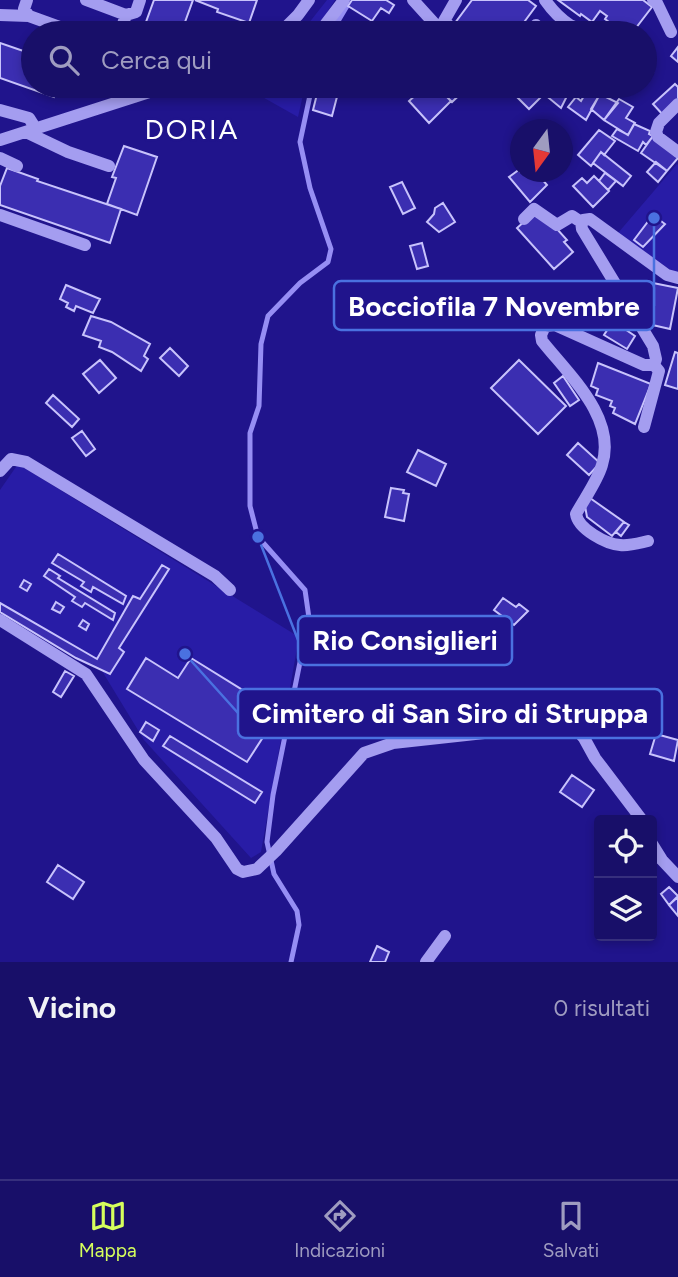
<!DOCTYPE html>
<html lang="it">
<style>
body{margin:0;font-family:Figtree,sans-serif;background:#251d71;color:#f1f3f6}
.controls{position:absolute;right:21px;bottom:21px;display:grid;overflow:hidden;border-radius:7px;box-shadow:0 4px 10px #0003}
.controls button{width:63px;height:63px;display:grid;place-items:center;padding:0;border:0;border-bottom:2px solid #362f7d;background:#180f69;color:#f1f3f6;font:35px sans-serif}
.compass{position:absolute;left:510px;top:119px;width:63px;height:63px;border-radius:50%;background:#180f69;box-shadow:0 4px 10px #0003;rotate:195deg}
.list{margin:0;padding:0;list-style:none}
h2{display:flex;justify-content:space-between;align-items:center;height:91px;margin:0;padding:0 28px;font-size:30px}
h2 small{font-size:23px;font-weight:400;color:#9f9cc0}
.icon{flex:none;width:38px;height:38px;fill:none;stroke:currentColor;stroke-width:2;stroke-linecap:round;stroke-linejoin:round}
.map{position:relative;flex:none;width:678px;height:962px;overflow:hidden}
.search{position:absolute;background:#180f69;box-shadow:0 4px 10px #0003;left:21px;right:21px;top:21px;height:77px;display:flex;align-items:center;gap:18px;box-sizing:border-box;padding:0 24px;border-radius:38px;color:#9f9cc0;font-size:26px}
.sheet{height:217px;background:#180f69}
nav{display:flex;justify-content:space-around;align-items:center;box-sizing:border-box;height:98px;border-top:2px solid #362f7d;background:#180f69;font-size:19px;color:#9f9cc0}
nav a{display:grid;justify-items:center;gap:4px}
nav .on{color:#d6ff5c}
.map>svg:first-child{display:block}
.green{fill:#281ca6}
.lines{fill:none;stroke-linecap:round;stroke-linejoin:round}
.stream{stroke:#968ef4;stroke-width:5}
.building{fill:#3b2eb1;stroke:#c8c3fc;stroke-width:2}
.minor{stroke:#a49df0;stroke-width:12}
.labels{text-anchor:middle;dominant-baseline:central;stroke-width:5;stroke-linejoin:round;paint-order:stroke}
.neighbourhood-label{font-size:28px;letter-spacing:2px;fill:#fff;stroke:#20148c}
.leader{fill:none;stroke:#4a71e0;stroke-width:2.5}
.callout-dot{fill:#4a71e0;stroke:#20148c;stroke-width:2.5}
.callout{fill:#20148c;stroke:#4a71e0;stroke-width:2.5}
.callout-label{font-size:28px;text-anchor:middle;font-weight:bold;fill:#fff}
</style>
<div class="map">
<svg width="678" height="962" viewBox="0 0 678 962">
<rect width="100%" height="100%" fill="#20148c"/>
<!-- green -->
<path class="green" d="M327 0H335L314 33H301Z
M243 86H305L298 117Z
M677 164 678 165V272L672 271 618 233Z
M18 464 299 637 261 852 251 858 144 740 102 671 0 612V490Z"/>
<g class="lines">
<!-- stream -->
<path class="stream" d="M331 33 347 6
M291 962 299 925 297 911 274 874 267 842 273 795 309 618 305 590 258 537 250 506V433L259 406 261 344 268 316 300 283 328 262 331 249 310 188 300 142 312 86"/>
</g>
<!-- building -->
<path class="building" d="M154 0H193L181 33H142Z
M195 0H257L249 23 217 12 218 9Z
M352 0H386L394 5 389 13 381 8 372 21 348 6Z
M472 0H528L536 6 516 33H502L496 29 493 33H469L455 23Z
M558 0H643L652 7 632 33H624L605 19 607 16 600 11 592 22 581 14 580 16Z
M424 24 433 33H414Z
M0 43 32 54 33 52V86H58L54 97 0 78Z
M678 47V62L671 56Z
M645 64 653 72 645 80Z
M675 84 678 87V103L664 116 653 104Z
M319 86 339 89 332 116 313 110Z
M426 86H436L451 101 429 123 409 101Z
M436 86H469L452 102Z
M506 86H552L529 109Z
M552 86H566L571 88 561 108 544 94Z
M588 89 600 94 586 120 568 107 576 97 581 101Z
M600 94 618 103 604 120 591 109Z
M619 99 633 107 626 118 635 123 628 135 604 120Z
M634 124 650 131 649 134 653 136 646 145 643 142 638 151 612 136 617 129 628 135Z
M599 130 615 141 604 155 601 152 591 166 578 155Z
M653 136 678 158 667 171 641 153Z
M124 146 157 157 137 215 107 204 116 178 112 177Z
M601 152 631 176 623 186 593 163Z
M656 162 667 171 658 182 647 172Z
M7 168 38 179 37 181 121 209 110 243 0 205V186Z
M520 169V172H536L547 185 530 202 509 177Z
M605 173 616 181 608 190 599 181Z
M594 176 609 191 593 207 573 186 582 178 587 183Z
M402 182 415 208 403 214 390 187Z
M443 203 455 222 439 232 427 222 434 214 435 208Z
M536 211 548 219 567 240 564 242 573 252 554 269 517 228Z
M653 215 665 224 643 247 634 240Z
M422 243 428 266 417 269 410 246Z
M648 282 678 288 670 329 648 324 651 313 641 311Z
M66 285 100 299 93 313 76 306 74 311 66 307 68 303 60 299Z
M91 316 111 322 150 344 144 356 148 359 141 371 112 352 99 347 101 341 83 335Z
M613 321 635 336 627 349 604 335Z
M170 348 188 366 179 376 160 358Z
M675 352 678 353V389L665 385Z
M100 360 116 378 99 393 83 374Z
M519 360 566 406 538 434 491 388Z
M598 363 651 384 635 424 613 413 615 408 610 406 612 401 596 395 598 389 591 386Z
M563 376 579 400 570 406 554 383Z
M53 395 79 419 72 427 46 403Z
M82 431 95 449 86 456 72 438Z
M578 443 600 463 589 475 567 455Z
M418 450 446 464 436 486 407 472Z
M391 488 404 490 403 493 409 494 404 521 385 517Z
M590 498 624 522 612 536 587 517 585 506Z
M624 522 629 525 621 536 616 532Z
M58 554 126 596 123 604 93 587 91 592 81 586 84 582 52 563Z
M162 565 169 569 119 648 124 652 110 674 76 658 0 612V603L97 659 133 596 140 599Z
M49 569 60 576 58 578 115 613 113 620 85 603 82 607 72 601 75 597 44 576Z
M24 580 31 584 27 591 20 587Z
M503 598 516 607 519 604 528 611 514 625 494 610Z
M56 602 64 607 60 613 52 609Z
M83 620 89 624 86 630 79 626Z
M146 658 178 678 191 658 262 702 249 721 267 731 247 762 127 689Z
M65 671 74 676 61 697 53 692Z
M146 722 159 730 153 741 140 732Z
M656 734 678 740 674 761 650 754Z
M170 736 262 792 255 803 163 746Z
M572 775 594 790 582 807 560 792Z
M58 865 84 882 73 899 47 882Z
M669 887 678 896 669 905 661 894Z
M678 897V916L669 905Z
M377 946 389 952 385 962H370Z"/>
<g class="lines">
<!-- minor -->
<path class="minor" d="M27 0 24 9 29 16 76 33
M86 0 126 15 136 12 140 0
M413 0 443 33
M456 0 444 21 457 33
M545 0C552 10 559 18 570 25 578 29 585 28 592 33
M653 0 657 3 671 32
M0 15 29 16
M216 29 217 33
M322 29 344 0
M120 33 126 15
M280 33 298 15 309 0
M529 33 536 25
M121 86 134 97
M678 104 659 123 656 132 658 137 678 152
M0 110 29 118 36 129
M26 132 68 152 109 166
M0 140 168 86
M0 158 17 166
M0 215 85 245
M524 219 534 209 557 225 572 216 581 222
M644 427 659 371 654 365
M0 471 11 459 26 462 215 576 230 590
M648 541C639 543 630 546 620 545 606 544 578 529 576 514 584 499 597 482 602 465 617 418 569 375 542 341L541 335 545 326 555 325 644 365H654L656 359 653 346 582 229 581 222 583 220 590 219 667 275 678 278
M0 620 86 674 144 760 216 838 237 869 243 872 257 869 276 851 364 753 393 743 522 729 554 721H569L584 738 595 758 642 820
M652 844 662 860 678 877
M426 962 445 936"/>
</g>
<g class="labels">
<!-- neighbourhood labels -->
<g class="neighbourhood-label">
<text x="192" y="129">DORIA</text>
</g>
</g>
<!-- callouts -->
<path class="leader" d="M654 218L654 306M258 537L298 640M185 654L238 713"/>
<g class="callout-dot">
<circle cx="654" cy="218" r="7"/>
<circle cx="258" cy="537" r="7"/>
<circle cx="185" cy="654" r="7"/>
</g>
<g class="callout">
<rect x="334" y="281" width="320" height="49" rx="7"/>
<rect x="298" y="616" width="214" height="49" rx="7"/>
<rect x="238" y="689" width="424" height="49" rx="7"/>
</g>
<g class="callout-label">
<text x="494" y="316">Bocciofila 7 Novembre</text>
<text x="405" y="650">Rio Consiglieri</text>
<text x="450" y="723">Cimitero di San Siro di Struppa</text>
</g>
</svg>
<div class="controls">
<button><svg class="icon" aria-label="locate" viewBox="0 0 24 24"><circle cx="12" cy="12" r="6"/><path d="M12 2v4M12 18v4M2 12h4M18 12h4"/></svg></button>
<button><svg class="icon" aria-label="layers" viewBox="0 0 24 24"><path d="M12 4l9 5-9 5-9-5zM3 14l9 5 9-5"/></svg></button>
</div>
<svg class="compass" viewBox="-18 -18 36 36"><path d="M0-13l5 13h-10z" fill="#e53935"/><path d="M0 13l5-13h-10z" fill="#9f9cc0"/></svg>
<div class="search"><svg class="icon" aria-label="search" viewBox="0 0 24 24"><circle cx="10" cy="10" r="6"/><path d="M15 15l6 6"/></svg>Cerca qui</div>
</div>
<section class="sheet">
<h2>Vicino<small>0 risultati</small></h2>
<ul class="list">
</ul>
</section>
<nav>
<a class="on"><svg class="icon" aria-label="map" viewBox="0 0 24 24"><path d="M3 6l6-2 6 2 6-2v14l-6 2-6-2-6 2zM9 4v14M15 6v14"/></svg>Mappa</a>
<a><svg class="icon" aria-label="directions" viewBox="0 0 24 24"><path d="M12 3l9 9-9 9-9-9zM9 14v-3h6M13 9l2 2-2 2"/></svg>Indicazioni</a>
<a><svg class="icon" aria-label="saved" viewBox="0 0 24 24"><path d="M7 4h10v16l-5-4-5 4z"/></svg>Salvati</a>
</nav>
